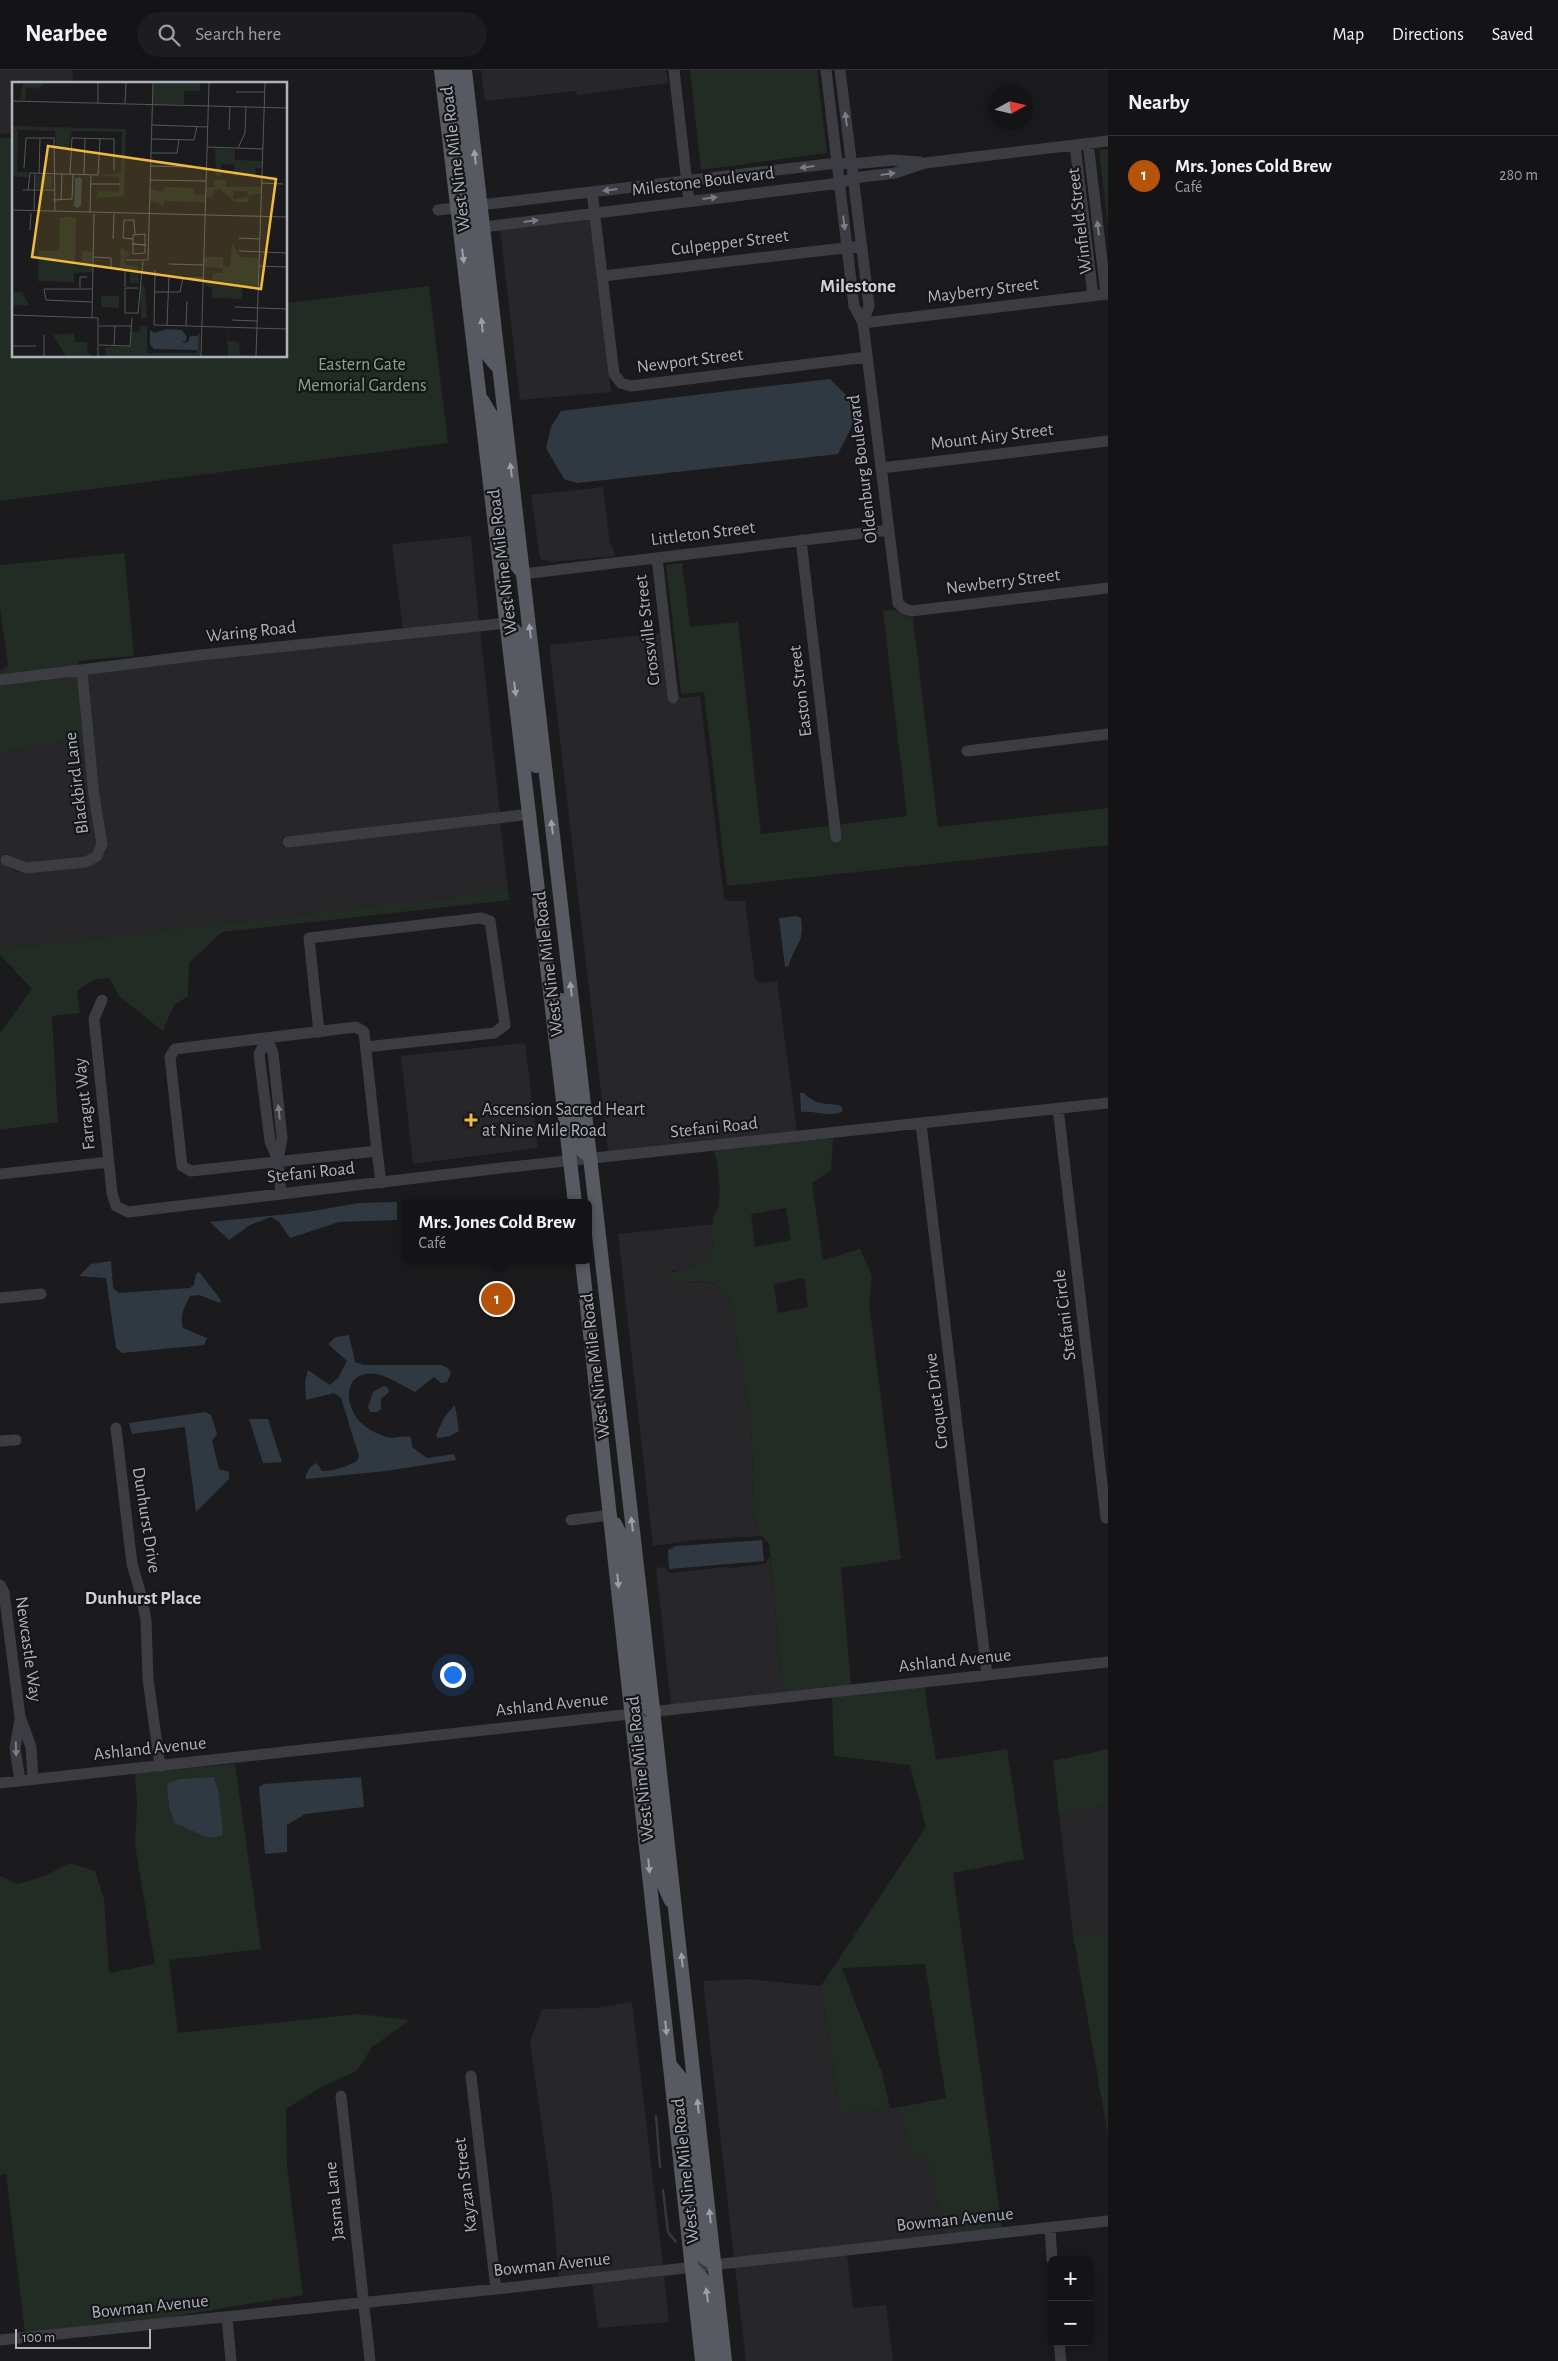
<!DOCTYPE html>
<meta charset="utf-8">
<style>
body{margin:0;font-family:"Alegreya Sans",sans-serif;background:#1d1d1f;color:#f1f3f6}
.controls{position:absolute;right:15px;bottom:15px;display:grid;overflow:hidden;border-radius:8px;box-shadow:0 2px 12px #0003}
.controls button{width:45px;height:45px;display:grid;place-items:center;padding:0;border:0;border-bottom:1px solid #333335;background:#141416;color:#f1f3f6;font:25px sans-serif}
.compass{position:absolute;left:988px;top:15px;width:45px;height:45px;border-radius:50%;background:#141416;box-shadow:0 2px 12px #0003;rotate:82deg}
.scale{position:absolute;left:15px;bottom:12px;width:136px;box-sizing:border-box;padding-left:5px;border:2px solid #adb2bc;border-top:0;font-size:14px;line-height:18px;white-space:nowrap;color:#adb2bc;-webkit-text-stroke:4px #161618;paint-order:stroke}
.you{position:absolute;left:452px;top:1604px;width:18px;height:18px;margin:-12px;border:4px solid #fff;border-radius:50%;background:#1a73e8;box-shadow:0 0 0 8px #1a73e833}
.badge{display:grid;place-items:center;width:32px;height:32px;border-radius:50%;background:#b45309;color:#fff;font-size:16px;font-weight:700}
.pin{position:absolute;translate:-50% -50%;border:2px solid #fff;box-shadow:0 1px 5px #0006}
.popup{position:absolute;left:402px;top:1129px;width:190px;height:65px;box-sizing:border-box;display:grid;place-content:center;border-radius:8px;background:#141416;filter:drop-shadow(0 1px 4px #0005);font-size:16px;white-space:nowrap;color:#9d9ea1}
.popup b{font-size:19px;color:#f1f3f6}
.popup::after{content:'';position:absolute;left:50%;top:100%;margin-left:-10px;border:10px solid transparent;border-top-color:#141416}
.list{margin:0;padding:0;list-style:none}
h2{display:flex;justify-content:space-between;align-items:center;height:65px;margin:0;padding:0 20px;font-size:21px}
h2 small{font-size:16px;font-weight:400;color:#9d9ea1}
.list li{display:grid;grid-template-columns:32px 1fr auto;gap:15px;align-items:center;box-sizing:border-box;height:80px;padding:0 20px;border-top:1px solid #333335}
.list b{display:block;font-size:19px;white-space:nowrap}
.list p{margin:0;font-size:16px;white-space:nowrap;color:#9d9ea1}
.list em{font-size:16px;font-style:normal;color:#9d9ea1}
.icon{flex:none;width:28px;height:28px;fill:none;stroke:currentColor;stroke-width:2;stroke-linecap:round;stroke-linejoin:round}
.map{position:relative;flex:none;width:1108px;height:2291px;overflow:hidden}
header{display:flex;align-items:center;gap:30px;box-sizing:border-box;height:70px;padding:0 25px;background:#141416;border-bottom:1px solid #333335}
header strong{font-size:24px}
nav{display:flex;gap:28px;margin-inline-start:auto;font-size:18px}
.search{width:350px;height:45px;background:#1d1d1f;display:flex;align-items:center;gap:12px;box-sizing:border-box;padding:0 18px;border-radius:28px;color:#9d9ea1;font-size:19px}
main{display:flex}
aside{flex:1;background:#141416}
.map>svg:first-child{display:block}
.built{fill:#27272a}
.green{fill:#222b24;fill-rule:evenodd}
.water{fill:#303942}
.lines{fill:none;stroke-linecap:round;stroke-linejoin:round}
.stream{stroke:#303942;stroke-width:2.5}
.minor{stroke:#3c3d42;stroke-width:11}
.major{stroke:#585a61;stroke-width:14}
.oneway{fill:#7a7d85}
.oneway2{fill:#9ca0aa}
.poi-dot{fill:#f2ba3e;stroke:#161618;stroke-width:2}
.labels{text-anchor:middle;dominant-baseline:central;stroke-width:4.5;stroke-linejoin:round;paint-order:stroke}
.street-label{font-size:18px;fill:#adb2bc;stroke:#161618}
.park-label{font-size:18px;fill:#85a788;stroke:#161618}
.poi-label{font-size:18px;fill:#adb2bc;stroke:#161618;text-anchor:start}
.neighbourhood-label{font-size:19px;font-weight:bold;fill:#cfd1d8;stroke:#161618}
.inset-road{fill:none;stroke:#55575d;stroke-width:1}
.view{fill:#f2ba3e;fill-opacity:0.15;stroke:#f2ba3e;stroke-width:2.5}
.inset-edge{fill:none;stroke:#adb2bc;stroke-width:2.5}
</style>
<header>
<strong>Nearbee</strong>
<div class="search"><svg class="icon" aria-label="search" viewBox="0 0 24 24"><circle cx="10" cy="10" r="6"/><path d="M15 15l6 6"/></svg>Search here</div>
<nav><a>Map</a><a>Directions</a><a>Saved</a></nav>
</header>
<main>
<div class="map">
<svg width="1108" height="2291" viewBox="0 0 1108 2291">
<rect width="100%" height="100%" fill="#1b1b1d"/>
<!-- built -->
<path class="built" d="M0 0H72L74 14H14V63L0 64Z
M481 0H666L668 13 578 25 575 21 485 31Z
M590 147 611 322 520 330 500 159Z
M603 417 610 474 613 476 615 486 550 492 540 489 531 425Z
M471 466 479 551 403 559 392 474Z
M480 560 500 743 282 768 283 777 500 752 508 820 0 879V791L15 801 26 803 100 789 106 781 107 773 99 725 88 604 202 590Z
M660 563 668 633 679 632 678 625 682 628 700 626 724 828 729 831H745L755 909 760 913 777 911 797 1062 608 1082 549 575Z
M81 639 97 774 93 783 85 787 26 793 5 783 0 789V683L83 669Z
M525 973 538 1078 413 1094 401 986Z
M714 1154 712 1182 705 1191 686 1199 672 1201 690 1213 705 1211 720 1217 729 1224 751 1352 753 1404 752 1436 758 1462 762 1466 694 1470 653 1476 618 1164Z
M769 1488H770L783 1623 671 1635 656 1498 665 1497 670 1503 725 1497 732 1498 765 1494Z
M1108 1736V1866L1073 1864 1059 1744Z
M747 1909 821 1916 840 2043 900 2037 910 2082 929 2089 943 2164 734 2188 703 1911Z
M632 1932 663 2196 559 2208 552 2128 530 1972 542 1939 595 1938Z
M847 2184 853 2238 886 2235 893 2291H746L735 2197Z
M664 2206 669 2252 598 2258 592 2213Z"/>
<!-- green -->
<path class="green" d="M690 0H817L827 83 701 100Z
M14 67V286H286V233L429 216 448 373 0 431V68Z
M1108 79V155L1099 80Z
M124 483 134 586 78 591V596L0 605V601L8 596 0 538V495Z
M682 493 690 557 738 552 761 764 907 746 883 541 895 540 913 549 938 757 1108 738V775L727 816 704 622 681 624 666 495Z
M78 605 83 669 0 683V614Z
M508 820 509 830 222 862 189 893 188 926 174 935 163 961 119 926 109 908 93 910 77 921 80 943 52 946 58 1052 0 1060V963L32 919 0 885V879Z
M833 1068 831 1100 812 1113 823 1190 860 1179 872 1206 869 1233 901 1489 841 1498 851 1615 783 1623 769 1474 758 1462 752 1436 753 1404 751 1352 729 1224C722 1219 714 1212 705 1211 688 1210 683 1219 667 1208 676 1197 692 1199 704 1191 718 1182 711 1162 713 1148 714 1144 717 1141 718 1138 722 1119 718 1098 714 1080ZM786 1138 791 1170 755 1177 751 1144ZM804 1208 808 1237 778 1243 774 1214Z
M924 1616 936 1690 1007 1679 1024 1789 953 1803 1002 2158 943 2164 929 2090 910 2082 900 2037 946 2028 925 1894 842 1898 882 2003 890 2038 840 2043 821 1916 926 1757 910 1695 834 1686 832 1626Z
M1108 1679V1736L1059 1744 1053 1691Z
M235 1694 261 1879 169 1890 178 1963 359 1944 410 1950 372 1977 357 2001 323 2016 286 2039 287 2097 303 2225 158 2249 25 2263 6 2104 0 2105V1806L17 1814 45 1806 70 1793 95 1801 104 1829 109 1903 155 1894 135 1775 137 1734 135 1703Z
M1073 1864 1108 1866V2066Z"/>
<!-- water -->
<path class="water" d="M830 309 848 327 855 350 838 384 577 413 564 409 546 378 551 357 561 341Z
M796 846 801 848C805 875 794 874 789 896L785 897 779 848Z
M800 1023H804C818 1037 825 1032 841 1036L843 1041C832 1048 814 1040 801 1042Z
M397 1132V1150L339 1152 290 1168 279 1152 271 1147 250 1155 229 1170 210 1152 307 1142 359 1133Z
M111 1191 113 1218 119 1223 190 1218 194 1215 196 1204 199 1202 221 1230 220 1233 199 1225 190 1226C185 1236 179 1246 183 1258L207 1268 204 1275 122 1283 116 1278 106 1208 79 1206 91 1194Z
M349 1265 355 1292 363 1295H441L448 1298 451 1303 447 1312 441 1313 434 1307 415 1322C403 1316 390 1307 377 1304 344 1299 343 1332 359 1351 365 1357 373 1362 381 1365 395 1371 399 1365 411 1367L412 1377 427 1388 454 1384 456 1390 386 1401 306 1409C305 1403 311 1395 317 1393L322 1401C334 1401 346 1397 357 1391L359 1386 341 1328 334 1323 306 1330 305 1312 308 1300 330 1315 338 1308 347 1291 328 1274 336 1267Z
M384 1316 388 1318 389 1322 381 1329V1339L377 1342H370L368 1337 373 1322Z
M455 1335 459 1361 450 1366 438 1368 436 1365 445 1346Z
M206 1342 211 1345 217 1364 212 1371 219 1399 229 1402V1409L196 1442 185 1357 132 1364 129 1353Z
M249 1349H268L282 1392 263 1393Z
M762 1470 764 1491 669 1499 668 1480 676 1476Z
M214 1707 218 1720 223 1761 222 1766 209 1768 175 1753 169 1737 167 1714 179 1709Z
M361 1707 364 1737 305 1744 287 1755V1782L265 1784 259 1717 264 1714Z"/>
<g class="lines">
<!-- stream -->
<path class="stream" d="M656 2046 660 2097
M663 2120 668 2162 676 2172"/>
<!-- minor -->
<path class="minor" d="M674 0 689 131
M826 0 854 236 863 253 898 533 903 538 911 541 1108 518
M840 0 869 236 863 253
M1088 73 1106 224
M1075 75 1093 226
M592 122 614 304 621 313 631 316 867 287
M438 140 837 93 852 94 893 90 920 92
M483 157 840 113 853 108 895 103 925 93 1108 71
M603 206 861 176
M863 253 1108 224
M881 398 1108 371
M801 470 836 767
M657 488 673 628
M523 504 888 460
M0 610 201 585 507 553
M967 681 1108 664
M288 772 531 744
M6 790 26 798 86 792 97 786 102 774 94 726 82 600
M102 930 94 949 112 1123 116 1136 128 1142 501 1098 1108 1033
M356 957 364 962 377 1081 191 1101 182 1096 170 987 175 979Z
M319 962 309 868 481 848 490 851 505 955 494 963 366 977
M1058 1038 1106 1448
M921 1054 987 1605
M377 1081 381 1113
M278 1090 282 1068 273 983 267 968 259 984 270 1071 278 1090 281 1124
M0 1104 108 1092
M0 1228 41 1224
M116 1358 132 1494 141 1525 146 1550 148 1609 160 1696
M0 1371 16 1370
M571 1450 611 1445
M0 1515 4 1522 20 1647 31 1677 33 1709
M20 1649 15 1678 20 1711
M0 1713 1108 1592
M471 2006 496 2219
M341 2026 370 2291
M1050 2158 1052 2190
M227 2247 231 2291
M0 2270 496 2219 1108 2151
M1059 2272 1061 2291"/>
<!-- major -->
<path class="major" d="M441 0 575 1133
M451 0 465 122 468 137 475 149
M465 0 640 1522 725 2291
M457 138C484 158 476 246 485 279 487 286 494 293 499 298
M482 330 494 350 508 474 513 491 521 501
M507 553 517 563 522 583 536 696
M561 930 578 1064 581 1079 585 1083
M582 1190 702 2291
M615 1454 625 1473 643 1635 654 1641
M632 1644 644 1655 647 1666 663 1813 671 1831
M670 1995 684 2012 701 2177 705 2188 715 2194
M692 2198 701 2207 706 2216 715 2291"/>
</g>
<!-- one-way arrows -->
<defs><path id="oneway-solid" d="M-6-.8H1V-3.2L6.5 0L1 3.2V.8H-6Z" transform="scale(1.25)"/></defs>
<g class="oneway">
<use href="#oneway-solid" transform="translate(846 49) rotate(-97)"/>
<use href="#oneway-solid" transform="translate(807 97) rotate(173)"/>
<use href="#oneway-solid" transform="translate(888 104) rotate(-8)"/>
<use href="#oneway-solid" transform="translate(610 120) rotate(173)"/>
<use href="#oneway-solid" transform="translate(710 128) rotate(-7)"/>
<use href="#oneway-solid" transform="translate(531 151) rotate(-7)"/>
<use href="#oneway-solid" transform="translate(844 153) rotate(83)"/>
<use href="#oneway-solid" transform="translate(1098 158) rotate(-97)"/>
<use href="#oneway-solid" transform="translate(279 1042) rotate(-96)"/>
<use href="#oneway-solid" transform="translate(16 1679) rotate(88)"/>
</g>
<g class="oneway2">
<use href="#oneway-solid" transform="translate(475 87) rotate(-97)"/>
<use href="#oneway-solid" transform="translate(463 186) rotate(83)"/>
<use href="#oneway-solid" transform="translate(482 255) rotate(-96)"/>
<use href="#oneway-solid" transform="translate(511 400) rotate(-97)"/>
<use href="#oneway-solid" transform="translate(530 561) rotate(-97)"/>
<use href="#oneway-solid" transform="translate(515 619) rotate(83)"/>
<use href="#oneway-solid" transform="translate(552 757) rotate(-97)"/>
<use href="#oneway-solid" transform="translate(571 919) rotate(-97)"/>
<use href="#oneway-solid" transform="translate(632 1454) rotate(-97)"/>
<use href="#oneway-solid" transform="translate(618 1511) rotate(84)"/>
<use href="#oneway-solid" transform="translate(649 1796) rotate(84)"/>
<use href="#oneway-solid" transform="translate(682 1890) rotate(-96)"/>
<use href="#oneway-solid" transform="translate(666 1958) rotate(84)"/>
<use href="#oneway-solid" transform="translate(698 2036) rotate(-96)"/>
<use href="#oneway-solid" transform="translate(710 2146) rotate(-96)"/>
<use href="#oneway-solid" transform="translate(707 2225) rotate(-98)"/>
</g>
<!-- markers -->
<path class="poi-dot" d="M468.5 1042.5h5v5h5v5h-5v5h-5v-5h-5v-5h5z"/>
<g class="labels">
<!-- street labels -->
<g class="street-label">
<text transform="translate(456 89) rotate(-97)">West Nine Mile Road</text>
<text transform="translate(703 112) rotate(-7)">Milestone Boulevard</text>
<text transform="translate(1080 151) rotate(-97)">Winfield Street</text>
<text transform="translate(730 173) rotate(-7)">Culpepper Street</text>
<text transform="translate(983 221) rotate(-7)">Mayberry Street</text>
<text transform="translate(690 291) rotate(-7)">Newport Street</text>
<text transform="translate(992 367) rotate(-7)">Mount Airy Street</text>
<text transform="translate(863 399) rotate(-97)">Oldenburg Boulevard</text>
<text transform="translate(703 464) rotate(-7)">Littleton Street</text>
<text transform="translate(503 492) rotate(-97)">West Nine Mile Road</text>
<text transform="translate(1003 512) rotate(-7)">Newberry Street</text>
<text transform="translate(648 560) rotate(-97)">Crossville Street</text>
<text transform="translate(251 562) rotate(-6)">Waring Road</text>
<text transform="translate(801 621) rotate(-97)">Easton Street</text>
<text transform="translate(77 713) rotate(-97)">Blackbird Lane</text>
<text transform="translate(549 894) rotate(-97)">West Nine Mile Road</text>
<text transform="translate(85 1034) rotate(-96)">Farragut Way</text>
<text transform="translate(714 1058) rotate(-6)">Stefani Road</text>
<text transform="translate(311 1103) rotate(-6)">Stefani Road</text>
<text transform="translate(1065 1245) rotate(-97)">Stefani Circle</text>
<text transform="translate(596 1296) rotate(-97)">West Nine Mile Road</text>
<text transform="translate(937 1331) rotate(-97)">Croquet Drive</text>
<text transform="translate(146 1450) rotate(81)">Dunhurst Drive</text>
<text transform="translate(28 1579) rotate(82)">Newcastle Way</text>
<text transform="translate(955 1591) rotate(-6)">Ashland Avenue</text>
<text transform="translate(552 1635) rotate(-6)">Ashland Avenue</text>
<text transform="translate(150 1679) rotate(-6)">Ashland Avenue</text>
<text transform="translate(641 1699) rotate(-96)">West Nine Mile Road</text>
<text transform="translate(686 2101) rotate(-96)">West Nine Mile Road</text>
<text transform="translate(466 2115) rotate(-97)">Kayzan Street</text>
<text transform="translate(335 2131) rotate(-96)">Jasma Lane</text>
<text transform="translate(955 2150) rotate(-6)">Bowman Avenue</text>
<text transform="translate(552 2195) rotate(-6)">Bowman Avenue</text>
<text transform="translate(150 2237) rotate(-6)">Bowman Avenue</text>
</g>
<!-- park labels -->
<g class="park-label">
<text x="362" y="295">Eastern Gate<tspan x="362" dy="21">Memorial Gardens</tspan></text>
</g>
<!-- poi labels -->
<g class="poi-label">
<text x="482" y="1040">Ascension Sacred Heart<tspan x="482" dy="21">at Nine Mile Road</tspan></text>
</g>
<!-- neighbourhood labels -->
<g class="neighbourhood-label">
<text x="858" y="216">Milestone</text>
<text x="143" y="1528">Dunhurst Place</text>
</g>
</g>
<!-- overview -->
<g transform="translate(12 12)">
<rect width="275" height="275" fill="#1b1b1d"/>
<path d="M11 1H29L31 3 24 7 14 5 13 18H8ZM141 1H188V9H172V22H141ZM1 44 114 47 112 114 79 116 85 114 86 109 107 110V95L87 93 109 92 110 50 60 49 57 67H44L43 49 6 48 5 90H16V96L0 94ZM203 66 223 67V78L250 79V86H244L243 93 221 94 223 83 209 82V94H204ZM24 93 40 94V106H24ZM202 98H213L214 105H249V111L236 114 235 109H222L221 117 236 115V120H223L208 107 202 108 200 115H194V105H202ZM153 105 181 106 182 112 193 113V120L153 119 150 125 148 121 138 119V107L150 110ZM48 135H64L63 183H70V169L81 170 80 190 62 191V200L26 199 27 169H47ZM110 136 109 165 118 172 112 178 115 183 126 184 127 202 118 200V190L112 185 108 188ZM220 161 228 175 246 176V204H230V217L200 216V207L191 201 200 200 201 191H211V186L192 185V175H211V184L218 185ZM130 202 133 205 135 236H129L128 205ZM0 210H10L17 223H0ZM89 214H107V226L89 225ZM128 244H135V271H184L185 252 188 251V273L93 274V266L96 265 119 264V250L128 249ZM215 245 217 259 227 260 228 273 244 274H216ZM62 251 63 260H75L76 271 80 274H54L41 253Z" fill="#222b24"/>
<path d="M67 95 70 97 69 123 66 126 62 124 63 97ZM155 247 170 248 175 255 173 260 170 258 172 261 176 260 178 254H186V268L142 267 138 262V248L142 251Z" fill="#303942"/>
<path class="inset-road" d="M224 10H253M0 19 275 26M86 21V1M113 21 114 1M140 43 196 45M217 48 218 24M139 57 182 58 185 44M195 65 251 67M226 66 233 51 234 24M139 71H165L167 58M139 84 180 85M12 86 14 56H42L43 129M27 92 28 56M58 92 60 56 102 57V88M72 93 73 57M138 98 194 99M250 101 271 102M78 102H108M11 108H43M16 108 18 91 86 93 88 57M41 118 60 117 61 93M49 118 50 92M0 128 275 135M22 128 23 92M78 130 79 93M18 148 19 131M133 152V171L121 172V153ZM227 156 248 157M101 157 102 132M121 157 111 156 112 138H122L123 152M133 163 120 162 134 163M227 169 275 171M81 175 99 176V185M114 178H136L141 1M157 182 191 183M247 184 274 185M113 188V205M143 188 142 243 275 247M68 206V195H75M126 206H113V231H126L131 179M142 210H168L171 196H191M80 220 34 218 32 207H81M223 225 275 227M0 233 86 236V274M80 235 82 132M220 238 245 239M155 243 157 193M87 244H119M174 244 175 219M32 253V274M87 263 118 264 120 236M102 263 103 244M0 264H24M189 274 197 1M244 274 253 1"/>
<path class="view" d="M36 64 264 97 249 207 20 175Z"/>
<rect width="275" height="275" class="inset-edge"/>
</g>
</svg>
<div class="controls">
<button>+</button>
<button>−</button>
</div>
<svg class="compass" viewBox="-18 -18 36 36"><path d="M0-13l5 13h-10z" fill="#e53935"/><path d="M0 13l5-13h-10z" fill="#9d9ea1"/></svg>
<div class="scale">100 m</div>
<div class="you"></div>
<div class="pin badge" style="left:497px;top:1229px">1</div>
<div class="popup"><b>Mrs. Jones Cold Brew</b>Café</div>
</div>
<aside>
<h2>Nearby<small></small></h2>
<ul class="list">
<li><span class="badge">1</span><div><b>Mrs. Jones Cold Brew</b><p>Café</p></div><em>280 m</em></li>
</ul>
</aside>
</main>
